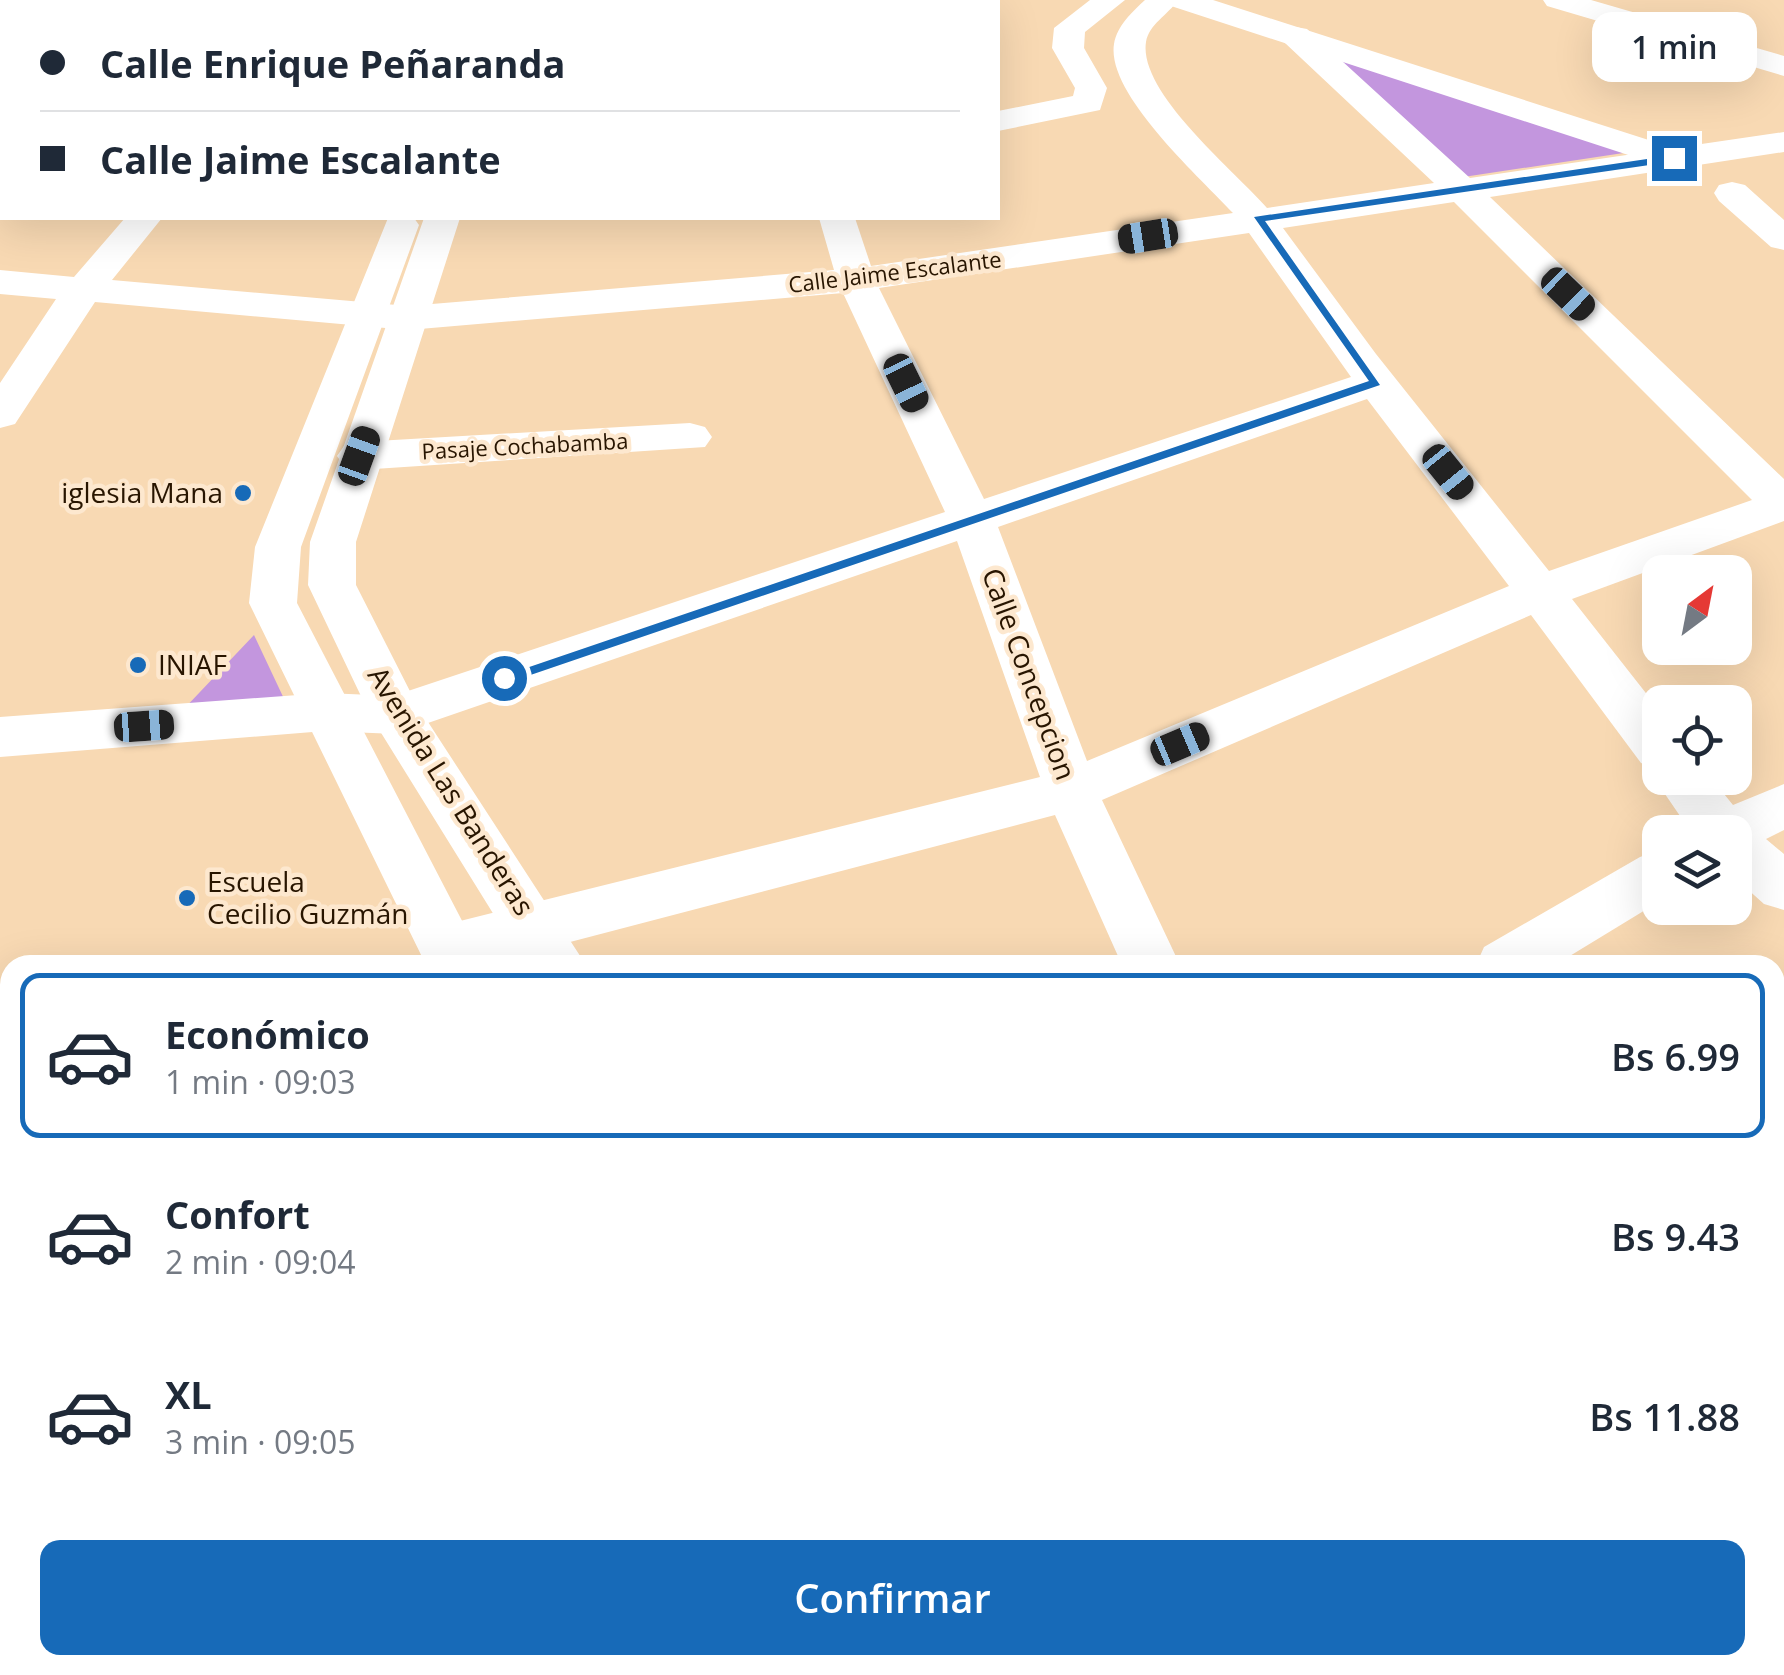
<!DOCTYPE html>
<html lang="es">
<meta charset="utf-8">
<style>
:root{--surface:#fff;--page:#f2f2f3;--text:#1f2937;--muted:#747a83;--line:#e0e1e3;--accent:#176ab8}
body{margin:0;font-family:"Open Sans",sans-serif;background:var(--page);color:var(--text);height:100vh;display:flex;flex-direction:column;font-size:38px;white-space:nowrap}
*{box-sizing:border-box;margin:0}
p{font-size:32px;color:var(--muted)}
.icon{flex:none;width:55px;height:55px;fill:none;stroke:currentColor;stroke-width:2;stroke-linecap:round;stroke-linejoin:round}
.map{position:relative;flex:1;overflow:hidden}
.drawer{position:absolute;left:0px;top:955px;width:1785px;height:720px;display:flex;flex-direction:column;background:var(--surface);border-radius:30px 30px 0 0;box-shadow:0 10px 40px #0002}
.drawer>*{flex:none}
.top-card{position:absolute;left:0px;top:0px;width:1000px;height:220px;box-shadow:0 10px 40px #0002;display:grid;align-content:center;height:220px;padding:0 40px;background:var(--surface)}
.needle{width:65px;rotate:32deg}
.controls{position:absolute;left:1642px;top:555px;display:grid;gap:20px}
.controls a{display:grid;place-items:center;width:110px;height:110px;border-radius:20px;background:var(--surface);box-shadow:0 10px 40px #0002;font-size:50px}
.end{position:absolute;width:45px;height:45px;margin:-22px;border:12px solid #176ab8;background:#fff;box-shadow:0 0 0 5px #fff}
.from{border-radius:50%}
.bubble{position:absolute;height:70px;border-radius:20px;background:var(--surface);box-shadow:0 10px 40px #0002;font-size:32px;font-weight:600;line-height:70px;text-align:center}
.car{position:absolute;width:30px;height:60px;margin:-30px -15px;border-radius:12px;box-shadow:0 0 8px 2px #0007;background:linear-gradient(#222 24%,#8ab4d8 0 40%,#222 0 76%,#8ab4d8 0 86%,#222 0)}
.top-card b{display:flex;align-items:center;gap:35px;height:95px;font-size:38px}
.top-card b+b{border-top:2px solid var(--line)}
.top-card i{width:25px;height:25px;background:var(--text)}
ul{padding:18px 0 0;list-style:none}
li{display:flex;align-items:center;gap:30px;height:165px;margin:0 20px 15px;padding:0 20px;border:5px solid transparent;border-radius:20px}
li div{flex:1}
li b{display:block;font-size:38px}
li em{font-style:normal;font-weight:600}
li.selected{border-color:var(--accent)}
li>.icon{width:90px;height:90px;stroke-width:1.5}
.action{display:flex;gap:20px;margin-top:auto;padding:20px 40px}
.action a{flex:1;height:115px;border-radius:20px;background:var(--accent);color:#fff;font-size:40px;font-weight:600;line-height:115px;text-align:center}
.map>svg:first-child{display:block}
.green{fill:#c396de}
.lines{fill:none;stroke-linecap:round;stroke-linejoin:round}
.street{fill:#fff;fill-rule:evenodd}
.secondary{fill:#fff;fill-rule:evenodd}
.primary{fill:#fff;fill-rule:evenodd}
.route{fill:#176ab8}
.poi-dot{fill:#176ab8;stroke:#fde8cf;stroke-width:4}
.labels{text-anchor:middle;stroke-width:9;stroke-linejoin:round;paint-order:stroke}
.far-street-label{font-size:22px;fill:#281500;stroke:#fde8cf}
.poi-label{font-size:28px;fill:#281500;stroke:#fde8cf;text-anchor:start}
.street-label{font-size:28px;fill:#281500;stroke:#fde8cf}
</style>
<div class="map">
<svg width="1784" height="1675" viewBox="0 0 1784 1675">
<rect width="100%" height="100%" fill="#f8d9b3"/>
<path class="green" d="M1305,48L1630,152L1450,179Z
M254,635L286,703L181,712Z"/>
<g class="lines">
<path class="street" d="M1090,0H1125L1085,32L1084,48L1107,88L1100,110L998,131V111L1073,96L1075,88L1052,48L1054,28Z
M1145,0H1178C1168,15 1149,24 1146,42C1138,93 1236,172 1267,208L1434,183L1285,43L1280,36L1296,27L1307,29L1470,178L1784,132V152L1490,197L1784,479V521L1572,599L1660,711V778H1711L1733,805L1784,784V830L1766,839L1784,854V910L1764,904L1735,878V832H1691L1654,778L1659,769L1641,763L1531,615L1102,800L1180,965H1122L1055,815L482,965H427L419,949L427,931L448,924L1040,777L957,541L396,734L378,729L370,715L378,701L945,512L843,293L408,330L95,302L15,424L0,428V383L56,299L0,294V270L74,277L125,218H162L112,280L408,306L834,270L819,218H855L871,266L1233,213C1201,178 1106,94 1114,44C1117,26 1132,12 1145,0ZM1454,202L1752,500L1549,571L1376,354L1283,228ZM1249,233L1351,377L984,499L879,288ZM1367,399L1509,586L1087,761L998,527Z
M1543,0H1591L1784,56V76L1547,6Z
M0,14H2V32H0Z
M2,90V112L0,113V91Z
M690,423L705,427L712,437L705,447L359,470L344,466L337,456L344,446L359,442Z
M1660,850V901L1555,965H1476L1484,947L1640,857Z
M10,1349V1421L0,1423V1351Z
M1784,1375V1450L1775,1454V1379Z
M1387,1665H1479L1475,1675H1383Z
M1607,1665H1690L1694,1675H1611Z"/>
<path class="secondary" d="M1167,0H1213L1686,152L1692,159L1686,166H1662L1171,6Z
M1732,182L1745,185L1784,220V250L1771,247L1719,201L1714,193L1719,185Z
M325,693L396,696L414,701L422,715L414,729L396,734L325,731L0,757V717Z"/>
<path class="primary" d="M388,218H414L419,225L301,547L297,603L485,965H426L249,603L255,547Z
M424,218H460L356,542V585L417,705L586,965H525L370,715L308,585L310,542Z
M779,1665H860L864,1675H783Z
M917,1665H999L1003,1675H921Z"/>
</g>
<path class="route" d="M1674,155L1677,161L1265,221L1380,385L510,682L497,678L1369,381L1254,217Z"/>
<g class="poi-dot">
<circle cx="243" cy="493" r="10"/>
<circle cx="138" cy="665" r="10"/>
<circle cx="187" cy="898" r="10"/>
</g>
<g class="labels">
<g class="far-street-label">
<text transform="translate(895 272) rotate(-7)" y="8">Calle Jaime Escalante</text>
<text transform="translate(525 446) rotate(-3)" y="8">Pasaje Cochabamba</text>
</g>
<g class="poi-label">
<text x="223" y="503" text-anchor="end">iglesia Mana</text>
<text x="158" y="675">INIAF</text>
<text x="207" y="892">Escuela<tspan x="207" dy="32">Cecilio Guzmán</tspan></text>
</g>
<g class="street-label">
<text transform="translate(1029 674) rotate(70)" y="10">Calle Concepcion</text>
<text transform="translate(451 791) rotate(58)" y="10">Avenida Las Banderas</text>
</g>
</g>
</svg>
<div class="controls">
<a><svg class="needle" viewBox="-14 -14 28 28"><path d="M0-13l5 13h-10z" fill="#e53935"/><path d="M0 13l5-13h-10z" fill="#747a83"/></svg></a>
<a><svg class="icon" aria-label="locate" viewBox="0 0 24 24"><circle cx="12" cy="12" r="6"/><path d="M12 2v4M12 18v4M2 12h4M18 12h4"/></svg></a>
<a><svg class="icon" aria-label="layers" viewBox="0 0 24 24"><path d="M12 4l9 5-9 5-9-5zM3 14l9 5 9-5"/></svg></a>
</div>
<i class="end from" style="left:504px;top:678px"></i>
<i class="end" style="left:1674px;top:158px"></i>
<div class="bubble" style="left:1592px;top:12px;width:165px">1 min</div>
<i class="car" style="left:1148px;top:236px;rotate:261deg"></i>
<i class="car" style="left:1568px;top:294px;rotate:134deg"></i>
<i class="car" style="left:906px;top:383px;rotate:154deg"></i>
<i class="car" style="left:359px;top:456px;rotate:20deg"></i>
<i class="car" style="left:1448px;top:472px;rotate:141deg"></i>
<i class="car" style="left:144px;top:726px;rotate:86deg"></i>
<i class="car" style="left:1180px;top:744px;rotate:67deg"></i>
<div class="top-card">
<b><i class="from"></i>Calle Enrique Peñaranda</b>
<b><i></i>Calle Jaime Escalante</b>
</div>
<section class="drawer">
<ul>
<li class="selected"><svg class="icon" aria-label="car" viewBox="0 0 24 24"><path d="M5 17H2v-5l4-1 3-4h7l3 4 3 1v5h-3M9 17h6M6 11h13"/><circle cx="7" cy="17" r="2"/><circle cx="17" cy="17" r="2"/></svg><div><b>Económico</b><p>1 min · 09:03</p></div><em>Bs 6.99</em></li>
<li><svg class="icon" aria-label="car" viewBox="0 0 24 24"><path d="M5 17H2v-5l4-1 3-4h7l3 4 3 1v5h-3M9 17h6M6 11h13"/><circle cx="7" cy="17" r="2"/><circle cx="17" cy="17" r="2"/></svg><div><b>Confort</b><p>2 min · 09:04</p></div><em>Bs 9.43</em></li>
<li><svg class="icon" aria-label="car" viewBox="0 0 24 24"><path d="M5 17H2v-5l4-1 3-4h7l3 4 3 1v5h-3M9 17h6M6 11h13"/><circle cx="7" cy="17" r="2"/><circle cx="17" cy="17" r="2"/></svg><div><b>XL</b><p>3 min · 09:05</p></div><em>Bs 11.88</em></li>
</ul>
<div class="action"><a>Confirmar</a></div>
</section>
</div>
